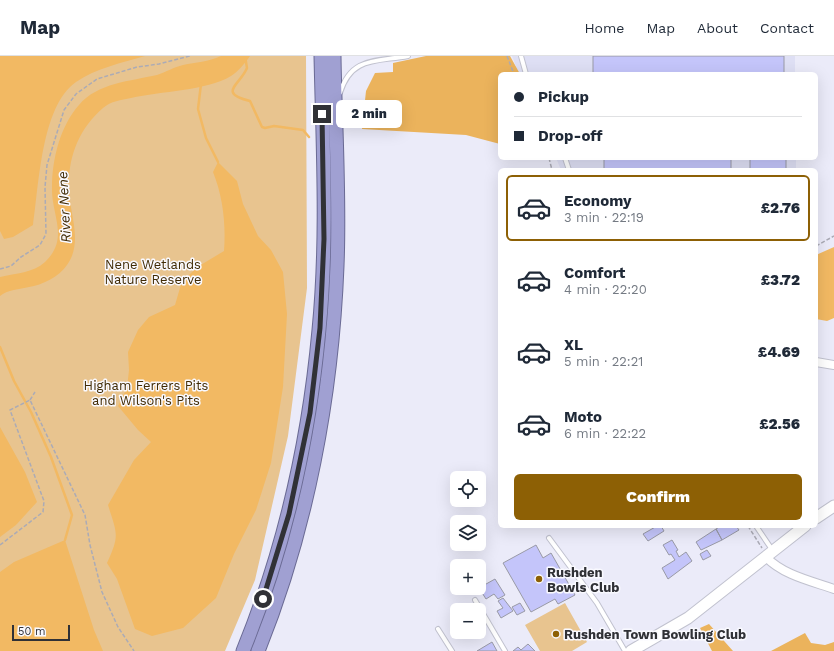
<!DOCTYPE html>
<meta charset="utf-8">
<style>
:root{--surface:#fff;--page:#f6f6f7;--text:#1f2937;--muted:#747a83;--line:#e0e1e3;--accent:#8d6005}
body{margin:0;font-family:"Work Sans",sans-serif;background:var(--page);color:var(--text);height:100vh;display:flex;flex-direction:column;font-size:15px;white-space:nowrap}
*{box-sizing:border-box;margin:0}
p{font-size:13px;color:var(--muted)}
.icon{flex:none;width:22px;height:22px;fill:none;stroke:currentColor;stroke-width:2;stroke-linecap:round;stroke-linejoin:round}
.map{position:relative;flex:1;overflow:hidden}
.panel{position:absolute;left:498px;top:112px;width:320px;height:360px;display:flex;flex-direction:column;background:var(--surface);border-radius:6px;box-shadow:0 4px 16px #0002}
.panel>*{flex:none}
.banner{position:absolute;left:498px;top:16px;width:320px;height:88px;border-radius:6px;box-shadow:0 4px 16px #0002;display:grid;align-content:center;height:88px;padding:0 16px;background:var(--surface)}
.controls{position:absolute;left:450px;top:415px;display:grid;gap:8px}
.controls a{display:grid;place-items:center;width:36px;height:36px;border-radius:6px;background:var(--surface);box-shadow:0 4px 16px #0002;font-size:20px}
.scale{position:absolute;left:12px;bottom:10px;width:58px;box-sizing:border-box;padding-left:4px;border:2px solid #303136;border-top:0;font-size:11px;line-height:14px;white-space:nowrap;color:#303136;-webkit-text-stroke:3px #f9f9ff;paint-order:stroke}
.end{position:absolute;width:18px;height:18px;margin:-9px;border:5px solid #303136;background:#fff;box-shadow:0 0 0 2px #fff}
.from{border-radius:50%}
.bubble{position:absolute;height:28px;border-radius:6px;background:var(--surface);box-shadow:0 4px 16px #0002;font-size:13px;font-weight:800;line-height:28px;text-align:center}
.banner b{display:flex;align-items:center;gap:14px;height:38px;font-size:15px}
.banner b+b{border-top:1px solid var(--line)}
.banner i{width:10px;height:10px;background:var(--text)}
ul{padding:7px 0 0;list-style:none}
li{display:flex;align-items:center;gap:12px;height:66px;margin:0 8px 6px;padding:0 8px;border:2px solid transparent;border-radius:6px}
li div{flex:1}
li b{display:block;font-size:15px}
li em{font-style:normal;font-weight:800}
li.selected{border-color:var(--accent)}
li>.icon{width:36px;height:36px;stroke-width:1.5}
.button{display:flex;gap:8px;margin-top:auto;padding:8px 16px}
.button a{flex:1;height:46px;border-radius:6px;background:var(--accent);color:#fff;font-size:16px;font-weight:800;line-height:46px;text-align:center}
header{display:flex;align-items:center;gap:24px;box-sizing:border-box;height:56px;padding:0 20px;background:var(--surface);border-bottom:1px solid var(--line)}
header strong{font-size:19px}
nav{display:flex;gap:22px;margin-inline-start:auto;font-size:14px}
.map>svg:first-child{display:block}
.built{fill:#dedff4}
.green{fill:#e8c48f}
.forest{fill:#ebb35c}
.water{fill:#f2b963}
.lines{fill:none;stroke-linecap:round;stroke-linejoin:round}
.stream{stroke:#f2b963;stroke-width:2.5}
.building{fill:#c4c5fa;stroke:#999aa6}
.service-casing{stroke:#c1c2cf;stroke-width:6}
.minor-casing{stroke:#c1c2cf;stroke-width:10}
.secondary-casing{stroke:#c1c2cf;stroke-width:13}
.trunk-casing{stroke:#6a6a94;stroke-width:15}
.path{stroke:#ababb6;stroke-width:1.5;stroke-dasharray:4 2;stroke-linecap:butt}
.service{stroke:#fff;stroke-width:4}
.minor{stroke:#fff;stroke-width:8}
.secondary{stroke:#fff;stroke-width:11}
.trunk{stroke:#a0a0d2;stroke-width:13}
.route{stroke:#303136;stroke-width:5}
.poi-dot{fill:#8d6005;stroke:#f9f9ff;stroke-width:1.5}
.labels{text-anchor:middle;stroke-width:3;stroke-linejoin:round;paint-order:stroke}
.park-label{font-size:13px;fill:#412b04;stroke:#f9f9ff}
.poi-label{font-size:13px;font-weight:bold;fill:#303136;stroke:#f9f9ff;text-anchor:start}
.water-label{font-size:14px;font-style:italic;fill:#412b04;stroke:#f9f9ff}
</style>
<header>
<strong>Map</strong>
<nav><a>Home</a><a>Map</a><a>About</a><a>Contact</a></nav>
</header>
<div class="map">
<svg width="834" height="595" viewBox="0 0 834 595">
<rect width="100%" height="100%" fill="#ebebf9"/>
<path class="built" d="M512,0H795V18H519Z
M556,102H796V114H561Z"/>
<path class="green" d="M0,0H306L307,232L288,380L255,524L225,595H0Z
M565,547L587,586L572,595H540L525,569Z"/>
<path class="forest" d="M426,0H510L520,18H500V88L466,79L362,73L366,35L375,17L393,16V7Z
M709,568L733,595H712L700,572Z
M805,577L811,587L825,589L834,586V595H771Z"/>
<path class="water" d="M0,0H145C122,7 96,12 76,26C41,50 39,130 33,169L13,181L4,183L0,175Z
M221,0H250C245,7 239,15 231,20C206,35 161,35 131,42C121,44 111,45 103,52C76,75 65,109 70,145C73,166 81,190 67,209C59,221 42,229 29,231C20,233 7,234 0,240V221C16,217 33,217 45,206C70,182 51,159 52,131C52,104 60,70 79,49C97,27 131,25 157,19C166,16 174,11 183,9C196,6 208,6 221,0Z
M218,106L237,125L243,148L258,180L271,194L283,216L287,258L283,331L271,407L256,454L234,498L216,542L183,572L152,580L135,573L117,523L107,507C120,479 117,478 108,449L134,404L151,386L138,374L118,350L127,332L129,314L128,296L138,274L149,261L175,249L182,225L199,210L224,195C226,168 223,141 213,116Z
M834,191V262L827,265L816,263V199Z
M0,371L25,416L37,446L16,469L0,481Z
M65,484L94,574L103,595H0V516L14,506Z"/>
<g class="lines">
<path class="stream" d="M245,0L247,12C240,29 217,37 250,45L262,71L265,72L274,70L303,74L309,81
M201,28L198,53L206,82L218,106
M0,291L14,325L31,356L51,401L72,459L65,484"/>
</g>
<path class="building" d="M593,0H784V18H593Z
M604,102H731V114H604Z
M750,102H786V114H750Z
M657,470H661L664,475L648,485L643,478Z
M721,470H736L739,474L722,484L716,473Z
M716,473L722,484L701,494L696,486Z
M672,484L678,494L676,495L679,501L686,496L692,505L668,523L662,512L675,504L671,498L669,499L663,489Z
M536,489L543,502L551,497L575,539L558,548L555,543L531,556L503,507Z
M707,494L711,500L703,504L700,498Z
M495,523L505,539L498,543L494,538L486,543L479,532Z
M503,542L513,555L501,562L497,555L503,552L498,545Z
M520,547L525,555L517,559L512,551Z
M492,586L497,595H477Z
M528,588L535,595H513L518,591L521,594Z"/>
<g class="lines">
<defs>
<path id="service" d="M521,0L526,18
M340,37C351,0 377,6 408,0
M565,102L569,114
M756,470L773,495
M549,482L597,547L625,595
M475,544L505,595
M438,573L452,595"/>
<path id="minor" d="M816,306L834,309
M766,501C783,519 811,525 834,533"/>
<path id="secondary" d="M816,462L834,450
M631,595L688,562L805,470"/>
<path id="trunk" d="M243,595C285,492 309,384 319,274C328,183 323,91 321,0
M258,595C307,474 332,340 337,210C340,140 335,70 334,0"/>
</defs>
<use href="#service" class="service-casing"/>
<use href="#minor" class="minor-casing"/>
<use href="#secondary" class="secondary-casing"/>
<use href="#trunk" class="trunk-casing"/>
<path class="path" d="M507,0L514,18
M549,102L552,114
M816,190L834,180
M0,213L11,210L21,201L40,189L46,178L45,131L47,109L64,54L76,38L97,23L137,11L159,8L190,0
M30,344L35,336
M748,470L762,492
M0,489L43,456L44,445L10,354L30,344L85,459L90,489L102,536L118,571L134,595"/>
<use href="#service" class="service"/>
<use href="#minor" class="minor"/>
<use href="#secondary" class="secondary"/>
<use href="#trunk" class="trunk"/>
</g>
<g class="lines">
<path class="route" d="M263,543L289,458L310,357L320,272L324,183L322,58"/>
</g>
<g class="poi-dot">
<circle cx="539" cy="523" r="4"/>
<circle cx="556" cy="578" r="4"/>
</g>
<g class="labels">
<g class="park-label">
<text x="153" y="213">Nene Wetlands<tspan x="153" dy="15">Nature Reserve</tspan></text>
<text x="146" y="334">Higham Ferrers Pits<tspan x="146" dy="15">and Wilson's Pits</tspan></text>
</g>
<g class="poi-label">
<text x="547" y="521">Rushden<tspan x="547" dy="15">Bowls Club</tspan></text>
<text x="564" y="583">Rushden Town Bowling Club</text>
</g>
<g class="water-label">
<text transform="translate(64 151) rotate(-93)" y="5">River Nene</text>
</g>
</g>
</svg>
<div class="controls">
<a><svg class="icon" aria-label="locate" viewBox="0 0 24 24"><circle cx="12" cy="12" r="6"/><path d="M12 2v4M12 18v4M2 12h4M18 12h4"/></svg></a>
<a><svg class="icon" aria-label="layers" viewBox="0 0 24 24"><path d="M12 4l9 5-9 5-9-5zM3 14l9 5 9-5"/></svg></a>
<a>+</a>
<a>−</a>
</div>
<div class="scale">50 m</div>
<i class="end from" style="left:263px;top:543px"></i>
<i class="end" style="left:322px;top:58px"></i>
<div class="bubble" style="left:336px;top:44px;width:66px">2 min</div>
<div class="banner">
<b><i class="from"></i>Pickup</b>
<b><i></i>Drop-off</b>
</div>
<section class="panel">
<ul>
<li class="selected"><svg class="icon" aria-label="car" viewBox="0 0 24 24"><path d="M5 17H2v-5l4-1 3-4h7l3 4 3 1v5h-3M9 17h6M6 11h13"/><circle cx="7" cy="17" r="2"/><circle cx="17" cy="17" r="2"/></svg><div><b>Economy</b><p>3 min · 22:19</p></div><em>£2.76</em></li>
<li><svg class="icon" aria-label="car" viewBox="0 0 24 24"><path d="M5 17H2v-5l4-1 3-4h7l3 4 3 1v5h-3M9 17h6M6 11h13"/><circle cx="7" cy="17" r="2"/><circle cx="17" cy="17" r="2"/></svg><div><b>Comfort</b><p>4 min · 22:20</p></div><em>£3.72</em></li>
<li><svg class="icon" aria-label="car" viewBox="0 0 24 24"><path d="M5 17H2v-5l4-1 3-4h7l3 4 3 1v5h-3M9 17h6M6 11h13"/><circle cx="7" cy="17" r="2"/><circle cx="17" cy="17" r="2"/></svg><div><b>XL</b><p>5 min · 22:21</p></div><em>£4.69</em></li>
<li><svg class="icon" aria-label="car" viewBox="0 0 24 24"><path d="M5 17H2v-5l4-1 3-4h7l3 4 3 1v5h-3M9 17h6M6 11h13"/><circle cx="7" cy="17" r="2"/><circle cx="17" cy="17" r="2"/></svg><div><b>Moto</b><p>6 min · 22:22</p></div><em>£2.56</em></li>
</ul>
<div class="button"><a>Confirm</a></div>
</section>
</div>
